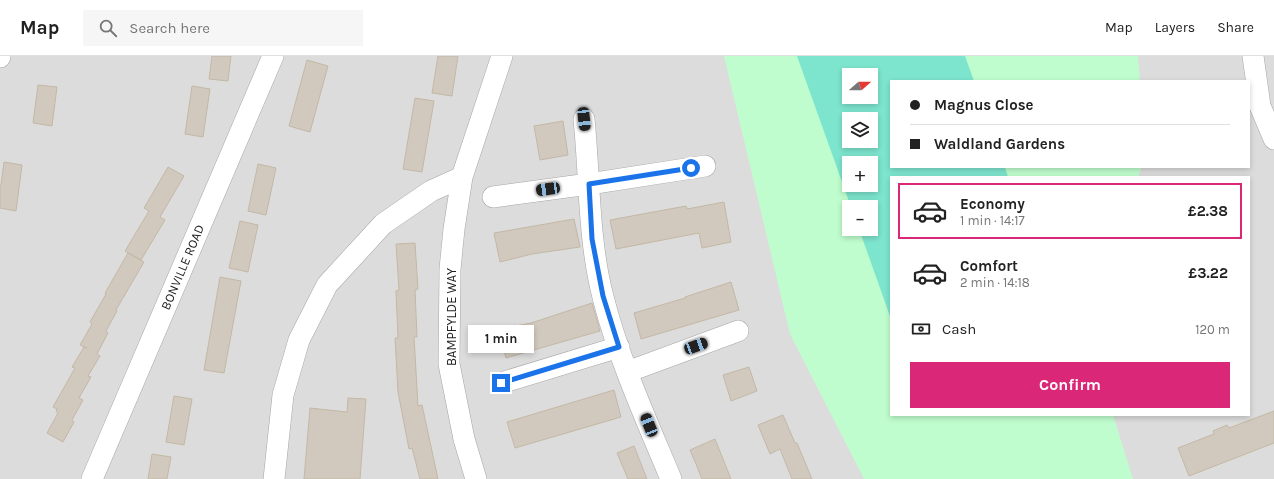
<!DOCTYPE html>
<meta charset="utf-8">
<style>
:root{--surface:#fff;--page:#f6f6f6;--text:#222;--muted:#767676;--line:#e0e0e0;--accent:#db2777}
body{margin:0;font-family:Karla,sans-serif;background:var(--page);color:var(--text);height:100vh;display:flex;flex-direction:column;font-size:15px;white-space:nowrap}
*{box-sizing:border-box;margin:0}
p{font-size:13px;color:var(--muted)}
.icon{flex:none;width:22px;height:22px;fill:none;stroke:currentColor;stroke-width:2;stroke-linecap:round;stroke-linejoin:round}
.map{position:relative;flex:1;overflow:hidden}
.sheet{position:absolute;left:890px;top:120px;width:360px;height:240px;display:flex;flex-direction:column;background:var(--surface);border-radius:0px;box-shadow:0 2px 6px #0003}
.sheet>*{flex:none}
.hud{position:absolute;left:890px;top:24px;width:360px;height:88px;border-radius:0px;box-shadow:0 2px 6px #0003;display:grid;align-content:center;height:88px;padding:0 20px;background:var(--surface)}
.needle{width:26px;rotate:69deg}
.tools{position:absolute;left:842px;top:12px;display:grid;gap:8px}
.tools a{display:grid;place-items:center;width:36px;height:36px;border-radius:0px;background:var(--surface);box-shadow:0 2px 6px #0003;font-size:20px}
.end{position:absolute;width:18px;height:18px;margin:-9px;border:5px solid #1a73e8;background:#fff;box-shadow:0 0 0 2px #fff}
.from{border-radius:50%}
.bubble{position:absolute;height:28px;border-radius:0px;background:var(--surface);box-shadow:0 2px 6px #0003;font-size:13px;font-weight:700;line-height:28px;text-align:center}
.car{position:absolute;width:12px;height:24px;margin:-12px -6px;border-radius:5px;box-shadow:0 0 3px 1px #0007;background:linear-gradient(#222 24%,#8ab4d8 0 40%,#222 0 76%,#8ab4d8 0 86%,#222 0)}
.hud b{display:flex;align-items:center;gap:14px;height:38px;font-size:15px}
.hud b+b{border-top:1px solid var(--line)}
.hud i{width:10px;height:10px;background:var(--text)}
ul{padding:7px 0 0;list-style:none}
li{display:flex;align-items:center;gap:12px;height:56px;margin:0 8px 6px;padding:0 12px;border:2px solid transparent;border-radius:0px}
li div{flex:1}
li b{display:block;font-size:15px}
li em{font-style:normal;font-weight:700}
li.current{border-color:var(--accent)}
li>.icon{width:36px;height:36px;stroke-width:1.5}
.pay{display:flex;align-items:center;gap:10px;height:44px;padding:0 20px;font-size:15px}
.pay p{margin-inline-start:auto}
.action{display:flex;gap:8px;margin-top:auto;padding:8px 20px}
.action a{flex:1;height:46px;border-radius:0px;background:var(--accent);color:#fff;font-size:16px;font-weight:700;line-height:46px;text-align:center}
header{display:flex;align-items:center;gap:24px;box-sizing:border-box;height:56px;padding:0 20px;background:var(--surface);border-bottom:1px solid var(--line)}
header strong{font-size:19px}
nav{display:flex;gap:22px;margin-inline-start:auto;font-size:14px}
.search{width:280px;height:36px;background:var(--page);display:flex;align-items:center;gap:10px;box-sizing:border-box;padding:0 14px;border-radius:0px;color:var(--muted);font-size:15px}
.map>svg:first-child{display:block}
.residential{fill:#dddcdc;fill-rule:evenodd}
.park{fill:#bffdce;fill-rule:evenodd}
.pitch{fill:#7de5ce;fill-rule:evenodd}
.building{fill:#d1c9bd;stroke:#c3b8a6}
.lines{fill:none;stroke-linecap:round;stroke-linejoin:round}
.street-casing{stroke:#a6a6a6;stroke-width:22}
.street{stroke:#fff;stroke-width:21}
.route{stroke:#1a73e8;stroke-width:5}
.labels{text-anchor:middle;stroke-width:3;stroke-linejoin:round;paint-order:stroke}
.street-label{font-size:13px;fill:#1f1f1f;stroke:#fff}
</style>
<header>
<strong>Map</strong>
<div class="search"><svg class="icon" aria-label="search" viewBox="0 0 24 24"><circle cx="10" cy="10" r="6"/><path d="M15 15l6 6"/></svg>Search here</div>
<nav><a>Map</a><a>Layers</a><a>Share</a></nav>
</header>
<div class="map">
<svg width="1274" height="423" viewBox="0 0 1274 423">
<rect width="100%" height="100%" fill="#f1efe5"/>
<path class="residential" d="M0,0H1274V423H0ZM849,19H871V41H849ZM891,25H1249V111H891ZM849,63H871V85H849ZM849,107H871V129H849ZM891,121H1249V359H891ZM849,151H871V173H849Z"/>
<path class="park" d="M724,0H1138L1140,25H891V111H1142L1138,121H891V359H1113L1133,423H864L790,278ZM849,19H871V41H849ZM849,63H871V85H849ZM849,107H871V129H849ZM849,151H871V173H849Z"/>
<path class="pitch" d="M797,0H965L974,25H891V111H1005L1008,121H891V263L859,173H871V151H851ZM849,19H871V41H849ZM849,63H871V85H849ZM849,107H871V129H849Z"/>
<path class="building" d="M212,0H231L228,25L209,23Z
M438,0H458L452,40L432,37Z
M307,4L328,10L310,76L289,70Z
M38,29L57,31L52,70L33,67Z
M192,30L210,33L203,81L185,78Z
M415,42L434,45L422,116L403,113Z
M563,65L568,99L540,104L534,70Z
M4,106L22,109L16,155L0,152V130L1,129Z
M258,108L276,112L266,159L248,155Z
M168,111L184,120L160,161L165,164L141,204L125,195L149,155L144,152Z
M724,146L731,186L702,192L699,177L616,193L610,164L686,150L687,153Z
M574,163L580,191L532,198L500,206L494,177Z
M240,165L258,169L248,216L229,212Z
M415,187L418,233L415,234L417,281H414L418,350L422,349L438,423H420L412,392L409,393L398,336L395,282H398L396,235L399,234L396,188Z
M128,197L144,206L116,254L117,255L106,275L108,277L97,298L100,300L88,320L91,321L79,342L83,344L72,364L74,366L63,386L47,377L58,357L56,355L57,353L53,351L75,312L72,311L84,291L87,292L80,289L92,268L90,266L106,238L105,237Z
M220,221L241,225L224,317L204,314Z
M731,226L739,254L641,283L634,257L685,242V241Z
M592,247L600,275L506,302L498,274L515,269L516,270L531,267Z
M749,311L757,335L731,345L723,319Z
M614,334L621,361L515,392L507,366Z
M174,340L192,343L184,389L166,386Z
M348,342L366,343L360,423H304L310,352L347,356Z
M1274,355V387L1189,420L1178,392L1214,378L1213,375L1227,369L1229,372Z
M783,359L795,387H797L812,423H792L780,393L770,398L758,369Z
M715,383L731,423H702L696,408L690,394Z
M634,390L647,423H628L617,397Z
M152,398L171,401L167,423H148Z"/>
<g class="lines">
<defs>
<path id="street" d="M1253,0L1260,50L1274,83
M0,1V0
M584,63C590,122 588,183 603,241C619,304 646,363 671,423
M493,141L589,128L705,110
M627,316L738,275
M501,327L619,291
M92,423L273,0
M274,423L283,339L299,284L327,229L383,168L431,135L462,121
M476,423L464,383L449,308L450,213L454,173L462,121L502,0"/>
</defs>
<use href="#street" class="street-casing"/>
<use href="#street" class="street"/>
</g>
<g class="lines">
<path class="route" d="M501,327L619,291L603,240L592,183L589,128L691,112"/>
</g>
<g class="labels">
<g class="street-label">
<text transform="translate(182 211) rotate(-67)" y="5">BONVILLE ROAD</text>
<text transform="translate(451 261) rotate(-90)" y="5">BAMPFYLDE WAY</text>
</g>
</g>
</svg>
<div class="tools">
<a><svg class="needle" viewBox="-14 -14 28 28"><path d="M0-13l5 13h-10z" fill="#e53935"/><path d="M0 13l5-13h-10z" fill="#767676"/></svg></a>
<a><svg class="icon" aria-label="layers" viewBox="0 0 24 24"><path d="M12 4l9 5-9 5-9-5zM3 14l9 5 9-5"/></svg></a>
<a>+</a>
<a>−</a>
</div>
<i class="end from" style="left:691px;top:112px"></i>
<i class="end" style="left:501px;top:327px"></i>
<div class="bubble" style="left:468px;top:269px;width:66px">1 min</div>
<i class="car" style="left:584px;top:63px;rotate:174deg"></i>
<i class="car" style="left:548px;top:133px;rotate:262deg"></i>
<i class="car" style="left:696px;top:290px;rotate:70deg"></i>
<i class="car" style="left:649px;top:369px;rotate:338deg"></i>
<div class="hud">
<b><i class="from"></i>Magnus Close</b>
<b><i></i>Waldland Gardens</b>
</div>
<section class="sheet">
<ul>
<li class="current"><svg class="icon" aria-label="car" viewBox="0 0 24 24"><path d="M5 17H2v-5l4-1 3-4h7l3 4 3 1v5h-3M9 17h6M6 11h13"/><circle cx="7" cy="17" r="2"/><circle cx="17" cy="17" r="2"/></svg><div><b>Economy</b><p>1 min · 14:17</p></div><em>£2.38</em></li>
<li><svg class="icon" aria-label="car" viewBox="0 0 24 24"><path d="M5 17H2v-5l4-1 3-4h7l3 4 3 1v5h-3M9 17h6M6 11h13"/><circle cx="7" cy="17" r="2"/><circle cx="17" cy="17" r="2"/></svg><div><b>Comfort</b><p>2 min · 14:18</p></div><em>£3.22</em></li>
</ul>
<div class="pay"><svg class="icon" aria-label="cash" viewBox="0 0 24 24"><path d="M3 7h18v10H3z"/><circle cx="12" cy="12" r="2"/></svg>Cash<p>120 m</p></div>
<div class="action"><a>Confirm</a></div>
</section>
</div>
